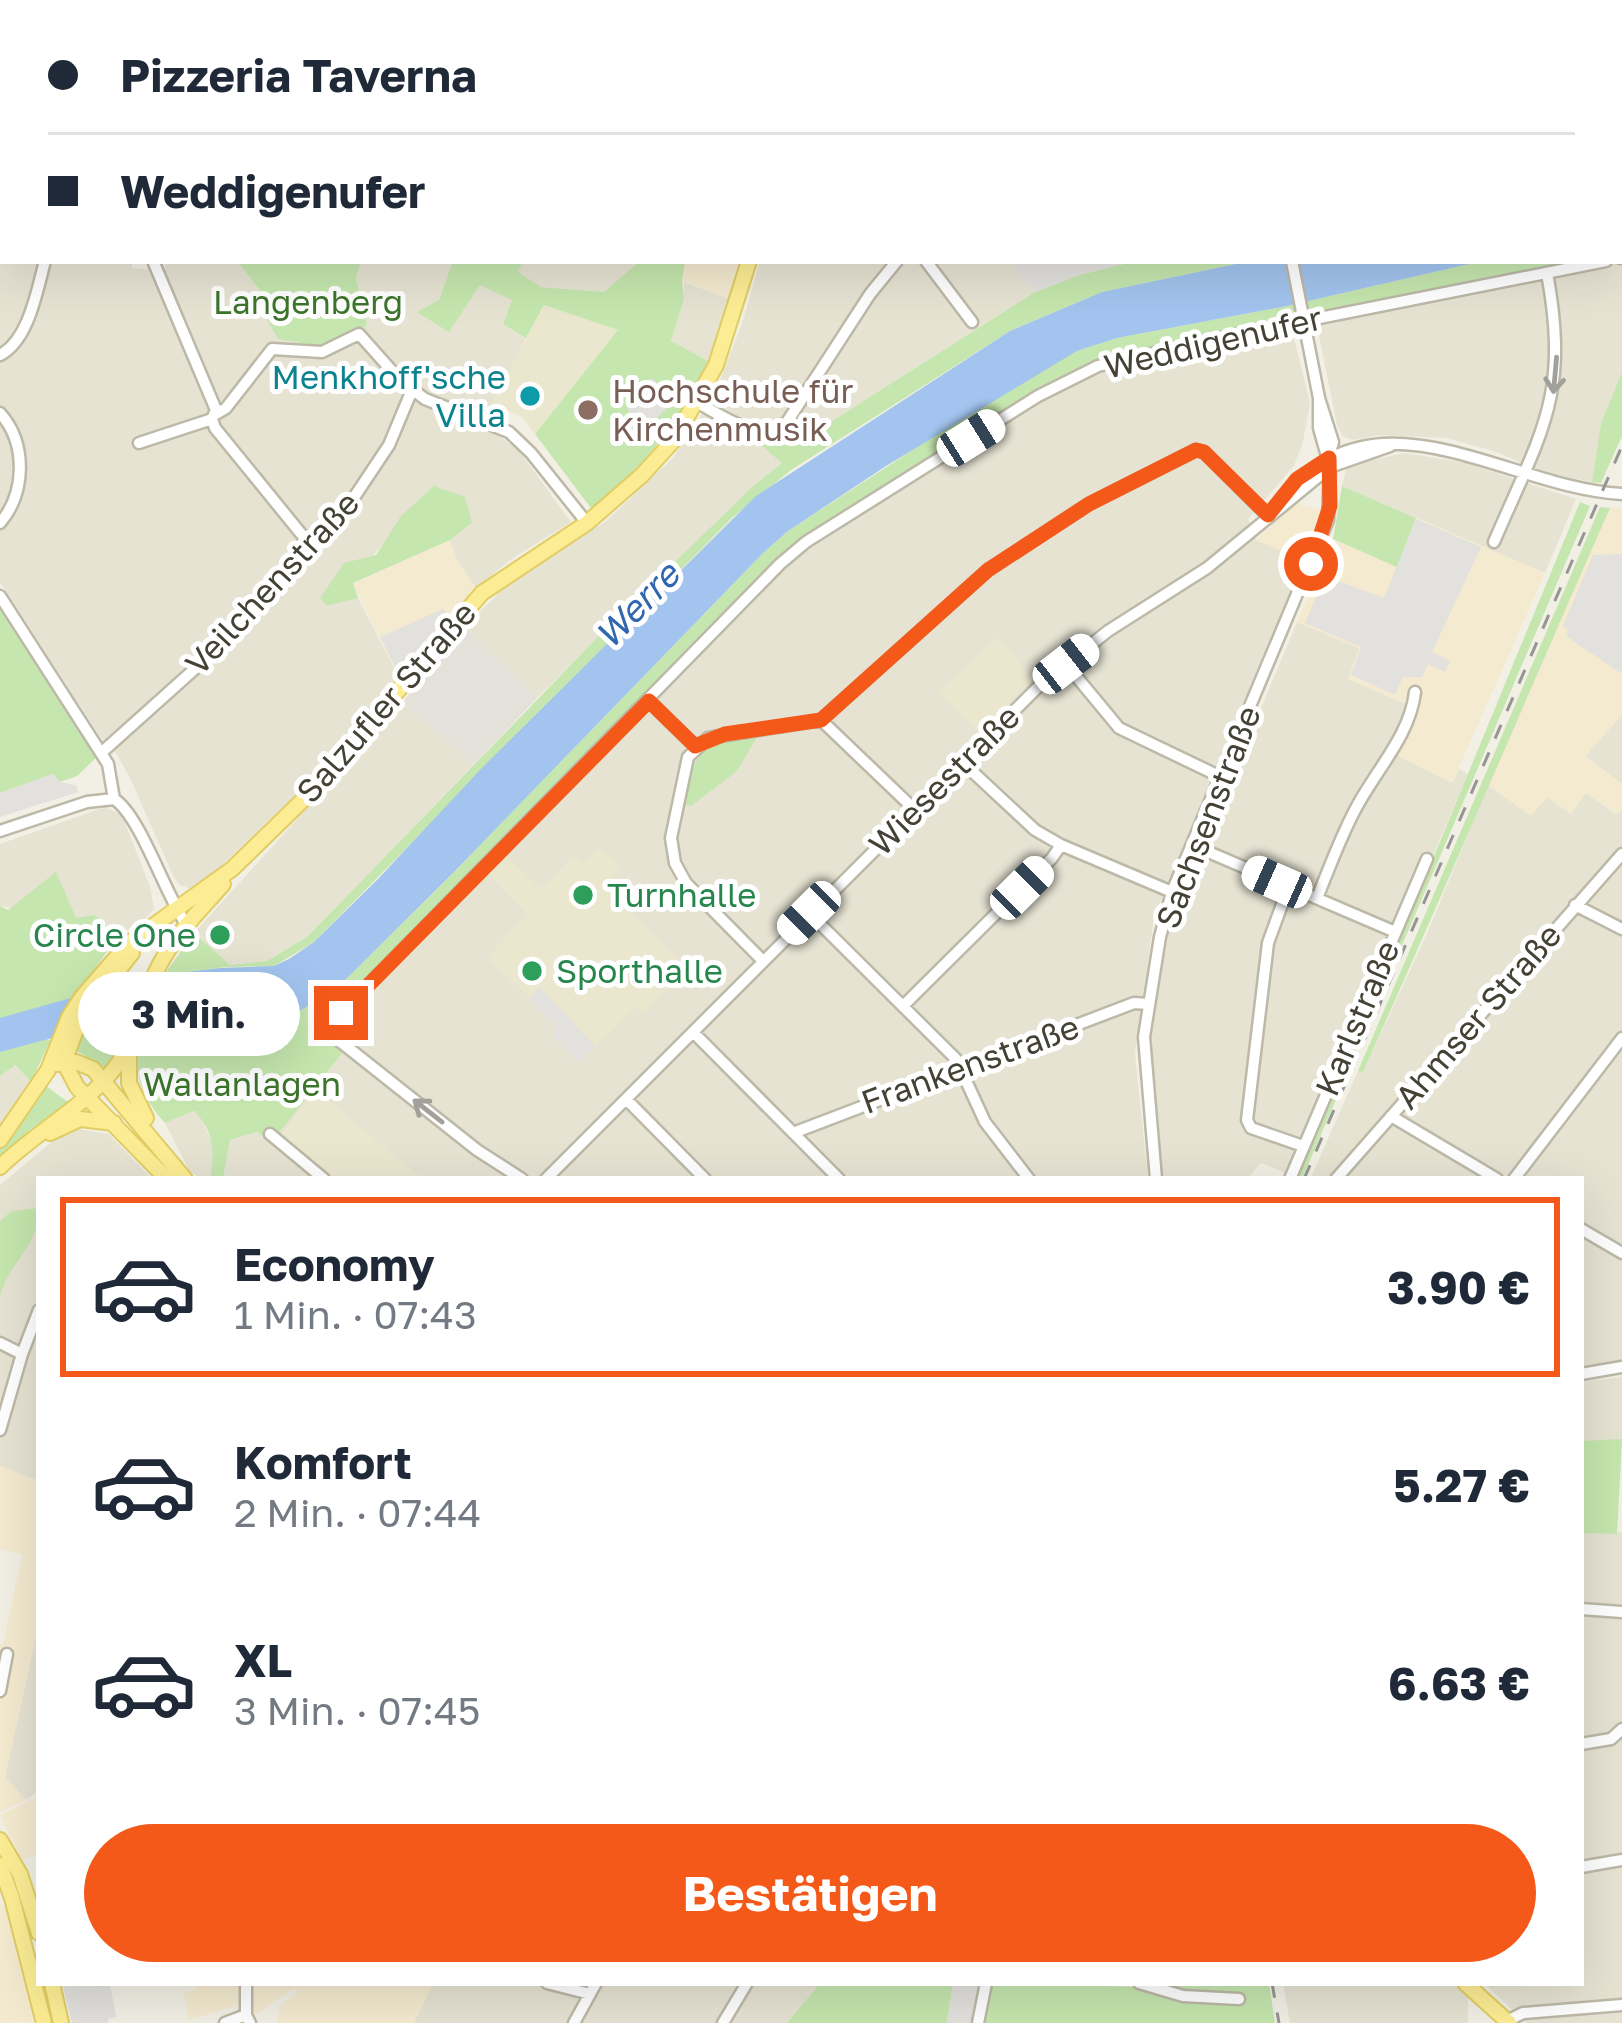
<!DOCTYPE html>
<html lang="de">
<meta charset="utf-8">
<style>
:root{--surface:#fff;--page:#f2f2f3;--text:#1f2937;--muted:#747a83;--line:#e0e1e3;--accent:#f55919}
body{margin:0;font-family:"Golos Text",sans-serif;background:var(--page);color:var(--text);height:100vh;display:flex;flex-direction:column;font-size:45px;white-space:nowrap}
*{box-sizing:border-box;margin:0}
p{font-size:39px;color:var(--muted)}
.icon{flex:none;width:66px;height:66px;fill:none;stroke:currentColor;stroke-width:2;stroke-linecap:round;stroke-linejoin:round}
.map{position:relative;flex:1;overflow:hidden}
.side{position:absolute;left:36px;top:1176px;width:1548px;height:810px;display:flex;flex-direction:column;background:var(--surface);border-radius:0px;box-shadow:0 12px 48px #0002}
.side>*{flex:none}
.banner{position:absolute;left:0px;top:0px;width:1623px;height:264px;box-shadow:0 12px 48px #0002;display:grid;align-content:center;height:264px;padding:0 48px;background:var(--surface)}
.end{position:absolute;width:54px;height:54px;margin:-27px;border:15px solid #f55919;background:#fff;box-shadow:0 0 0 6px #fff}
.from{border-radius:50%}
.bubble{position:absolute;height:84px;border-radius:42px;background:var(--surface);box-shadow:0 12px 48px #0002;font-size:39px;font-weight:700;line-height:84px;text-align:center}
.car{position:absolute;width:36px;height:72px;margin:-36px -18px;border-radius:15px;box-shadow:0 0 9px 3px #0007;background:linear-gradient(#fff 24%,#345 0 40%,#fff 0 76%,#345 0 86%,#fff 0)}
.banner b{display:flex;align-items:center;gap:42px;height:114px;font-size:45px}
.banner b+b{border-top:3px solid var(--line)}
.banner i{width:30px;height:30px;background:var(--text)}
ul{padding:21px 0 0;list-style:none}
li{display:flex;align-items:center;gap:36px;height:180px;margin:0 24px 18px;padding:0 24px;border:6px solid transparent;border-radius:0px}
li div{flex:1}
li b{display:block;font-size:45px}
li em{font-style:normal;font-weight:700}
li.current{border-color:var(--accent)}
li>.icon{width:108px;height:108px;stroke-width:1.5}
.action{display:flex;gap:24px;margin-top:auto;padding:24px 48px}
.action a{flex:1;height:138px;border-radius:72px;background:var(--accent);color:#fff;font-size:48px;font-weight:700;line-height:138px;text-align:center}
.map>svg:first-child{display:block}
.residential{fill:#e6e3d3}
.commercial{fill:#f4ead0}
.industrial{fill:#e4e1da}
.education{fill:#ebe7cf}
.green{fill:#c5e6ae}
.parking{fill:#e3e1dd}
.water{fill:#a2c4ee}
.lines{fill:none;stroke-linecap:round;stroke-linejoin:round}
.minor-casing{stroke:#bdb9a8;stroke-width:15}
.major-casing{stroke:#e1cd64;stroke-width:18}
.minor{stroke:#fff;stroke-width:10}
.major{stroke:#fced94;stroke-width:14}
.rail{stroke:#959595;stroke-width:3;stroke-dasharray:15 15;stroke-linecap:butt}
.oneway{stroke:#a2a09a}
.route{stroke:#f55919;stroke-width:15}
.culture-dot{fill:#0f9aa8;stroke:#fff;stroke-width:4.5}
.education-dot{fill:#8d6e63;stroke:#fff;stroke-width:4.5}
.leisure-dot{fill:#2e9e5b;stroke:#fff;stroke-width:4.5}
.labels{text-anchor:middle;stroke-width:10;stroke-linejoin:round;paint-order:stroke}
.park-label{font-size:33px;fill:#3b752a;stroke:#fff}
.street-label{font-size:33px;fill:#444135;stroke:#fff}
.culture-label{font-size:33px;fill:#0d838f;stroke:#fff;text-anchor:end}
.education-label{font-size:33px;fill:#785e54;stroke:#fff;text-anchor:start}
.leisure-label{font-size:33px;fill:#27864d;stroke:#fff;text-anchor:start}
.water-label{font-size:36px;font-style:italic;fill:#3067ae;stroke:#fff}
</style>
<div class="map">
<svg width="1622" height="2023" viewBox="0 0 1622 2023">
<rect width="100%" height="100%" fill="#f2f0e5"/>
<path class="residential" d="M0,0H150L3,3V261H132V268L165,271L166,261H237L262,293L265,316L367,325L356,278L361,261H447L453,264L439,300L418,312L480,284L512,300L503,324L526,338L484,424L520,452L571,522L510,560L476,588L457,560L450,540L472,523L386,541L327,606L358,598L399,677L322,769L196,890L180,885L174,878L131,780L115,751L102,740L0,582Z
M422,0H912L416,3Z
M1622,254V372L1601,423L1592,482L1546,473L1493,451L1447,438L1380,435L1352,440L1343,436L1337,425L1315,316L1588,261H1620Z
M523,261H640L605,292L541,287L518,272Z
M760,261H1009L1035,292L818,430L790,409L776,421L762,424L755,440L783,462L753,486L538,697L464,628L501,591L606,521L673,458L713,398L743,321Z
M684,282L730,299L708,361L671,342L684,299Z
M1292,331L1310,402L1303,442L1294,466L1248,519L1257,540L1303,560L1154,917L1135,1054L1148,1179H223L230,1140L257,1132L271,1142L351,1042L340,1033L339,1025L488,873L528,914L529,996L539,986L637,1007L644,1013L653,1001L605,885L621,867L581,865L573,858L541,890L505,855L803,551L1041,400L1075,383L1110,368Z
M1405,453L1466,463L1576,499L1545,573L1342,486L1346,470L1353,464Z
M1297,622L1360,648L1348,679L1416,708L1453,783L1459,769L1468,774L1295,1177L1261,1163L1247,1179H1163L1150,1043L1169,929Z
M402,703L474,764L307,937L267,961L230,965L194,933Z
M1622,715V784L1585,756Z
M1488,785L1531,815L1547,797L1586,793L1616,814L1622,810V1361L1606,1367H1581V1179L1311,1177L1358,1071L1363,1072L1430,927Z
M105,807L122,815L150,887L154,909L147,917L117,937L95,915L77,919L0,906V844Z
M14,1065L31,1082L0,1126V1076Z
M194,1111L200,1115L216,1152L210,1179H200L189,1170L165,1123Z
M77,1129L109,1134L152,1179H39V1474L35,1480L0,1466V1185L57,1137Z
M1622,1377V1442L1581,1441V1382Z
M1622,1532V2023H1526L1484,1983H1581V1533Z
M39,1622V1791L26,1800L5,1777Z
M433,1983H820L787,2023H414Z
M1283,1983H1452L1468,1997V2023H1290Z"/>
<path class="commercial" d="M685,261H740L730,299L681,280Z
M1297,503L1321,510L1303,560L1256,540Z
M1610,508H1622V715L1585,756L1622,784V810L1617,814L1586,793L1571,814L1547,797L1531,816L1488,785Z
M1416,518L1545,573L1452,783L1394,754L1416,708L1348,679L1359,648L1297,622L1333,539L1396,566Z
M450,540L457,560L476,588L399,677L353,584Z
M0,1466L35,1480L39,1474V1622L5,1777L26,1800L0,1812V1644H3L22,1555L0,1549Z
M39,1796V1854L22,1860L0,1815Z
M0,1904L8,1910L35,2022L0,2023Z
M195,1983H239L238,2005L189,2020L183,1992L196,1990Z
M253,1983H433L414,2023H277L280,2005L298,1993L294,1988L254,2016Z"/>
<path class="industrial" d="M464,628L538,697L474,764L402,703Z"/>
<path class="education" d="M544,305L619,330L680,397L610,494L591,508L522,417L492,403Z
M999,637L1032,680L978,732L938,692Z
M599,847L622,867L606,885L685,967L644,1014L636,1007L596,1046L540,987L529,997L488,957L528,914L488,873L505,855L541,889L574,857L582,865Z
M316,1090L422,1179H330L279,1137Z"/>
<path class="green" d="M1364,0H1622V189L1620,3Z
M237,261H361L356,278L367,325L326,347L278,339L265,316L262,293Z
M447,261H523L518,272L541,287L604,292L640,261H685L682,280L684,299L671,341L708,361C681,421 644,468 591,508L535,434L618,330L544,305L526,338L503,324L512,300L480,285L449,332L417,312L439,300L452,264Z
M1135,261H1250L1102,292L1010,331L791,470L733,517L314,942L274,966L225,967L164,975L194,933L230,965L267,961L307,937L597,638L753,486L782,463L755,440L782,434L802,419L818,430L1035,292L1079,275Z
M1482,261H1588L1103,361L804,540L326,1024L324,1031L343,1052L271,1143L257,1132L230,1140L223,1179H210C215,1153 214,1130 194,1111L165,1123C131,1084 134,1063 148,1015H176L204,1026L245,1033L280,1022L333,992L453,873L763,553L788,531L999,394L1077,351L1117,338L1287,306Z
M1622,372V436L1601,483L1592,482L1601,423Z
M434,486L465,497L472,523L450,540L353,583L358,598L327,606L320,598L344,563L376,555L401,516Z
M1342,486L1416,518L1397,567L1333,539Z
M1580,502L1590,506L1302,1179H1295L1437,849Z
M1600,507L1610,508C1527,696 1447,885 1363,1072L1358,1071Z
M0,601L98,756L77,776L60,782L53,774L0,793Z
M749,735L756,739L737,771L691,806L683,804C693,756 699,744 749,735Z
M56,872L76,918L95,915L117,937L47,1038L50,1041L31,1082L15,1065L0,1076V906L8,910Z
M130,1022L127,1035L106,1068L75,1050L80,1033Z
M46,1086L68,1102L31,1129L0,1158V1148Z
M39,1208C39,1247 10,1260 0,1296V1221L12,1211Z
M1622,1439L1617,1534L1581,1533V1441Z
M820,1983H953L947,2023H787Z
M992,1983L1143,1987L1144,1983H1269L1275,2023H985Z"/>
<path class="parking" d="M1009,261H1135L1079,275L1035,292Z
M652,378L674,399L641,437L627,408Z
M1416,519L1481,547L1432,652L1450,661L1445,672L1428,664L1422,677H1403L1395,695L1351,675L1361,647L1305,623L1325,576L1384,598Z
M1622,554V674L1566,636L1568,630L1563,626L1593,555Z
M443,609L448,615L399,674L380,637Z
M53,774L60,782L76,785L78,792L0,817V793Z
M540,988L595,1046L579,1062L552,1035L557,1029L529,999Z
M62,1983L87,1986L110,1983L116,2017L108,2019V2023H72Z
M953,1983H979L972,2023H947Z"/>
<path class="water" d="M1250,261H1482L1287,306L1117,338L1077,351L886,466L788,531L763,553L453,873L333,992L280,1022L246,1033L204,1026L168,1013L130,1017L0,1052V1018L145,977L220,968L274,966L289,959L314,942L378,879L479,771L756,496L1010,331L1102,292Z"/>
<g class="lines">
<defs>
<path id="minor" d="M456,0L458,3
M911,0L914,3
M723,3L725,0
M1147,3L1150,0
M1295,3V0
M0,54L3,56
M1620,258L1622,257
M926,261L972,322
M1292,261L1319,398L1333,442L1329,456
M154,263L216,410L212,419L215,428L311,546
M0,355C29,340 37,290 45,261
M698,403C726,418 756,442 787,422L870,294L897,261
M0,413C27,443 26,493 0,523
M216,414L226,408L272,349L322,352L359,334L400,380L425,399L509,432L531,453L587,523
M139,443L212,419
M1281,499C1378,381 1506,488 1622,494
M1494,542C1541,432 1570,397 1547,273
M0,596L108,764L114,799
M1066,664L1119,728L1221,777
M649,701L695,746
M821,720L988,570L1089,504L1196,450L1204,452L1267,515
M101,753L227,640L355,496L389,445L412,390
M961,761L1035,830L1061,845L1172,892
M114,799C140,815 165,894 186,924
M0,831L87,802L114,799
M1192,845L1393,931
M1288,888L1268,943L1247,1120L1251,1128L1303,1146
M1317,898C1329,869 1340,838 1355,810C1375,771 1410,736 1415,692
M1575,905L1622,929
M809,913L956,1059L985,1122L1029,1179
M762,960L686,883L675,863L671,838L688,757L708,738L821,720L914,809
M903,1006L1052,858L1061,845
M693,1032L839,1179
M626,1099L705,1179
M1391,1116L1497,1179
M793,1133L1134,1003L1149,1004
M270,1134L324,1179
M522,1179L477,1150L337,1039L332,1033V1022L780,564L806,542L1038,396L1098,366L1229,336L1606,261
M546,1179L1038,687L1108,631L1207,568L1330,467L1390,446
M1156,1179L1144,1037L1160,937L1172,892L1328,520L1330,467L1319,428V398
M1290,1179L1427,859
M1336,1179L1622,854
M1514,1179L1622,1038
M1581,1229L1622,1253
M0,1343L22,1354
M1581,1374L1622,1367
M0,1430L22,1354L39,1310
M1581,1609L1622,1612
M0,1691L7,1654
M1581,1744L1611,1739L1622,1729
M1581,1867L1622,1860
M246,1983V2015L250,2023
M547,1983L590,1994
M1139,1983L1183,1996L1239,1999
M1507,2021L1523,2013L1622,2005
M225,2023L246,2015
M574,2023L596,1983
M723,2023L747,1983
M978,2023L986,1983"/>
<path id="major" d="M924,3L926,0
M132,953L80,1019L64,1062L77,1087L167,1179
M129,1049V1083L146,1118
M57,1064L76,1062L93,1069L185,1179
M50,1133L80,1119L114,1123
M0,1140L48,1070L69,1017L82,997L128,944L232,869L309,794L482,593L587,523L642,475L674,440L716,365L749,261
M0,1167C35,1133 86,1105 114,1069C136,1041 140,1005 155,974C171,938 198,913 223,884
M0,1840L20,1874L39,1933
M0,1865L12,1898L44,2023
M52,1983L61,2023
M1465,1983L1509,2023"/>
</defs>
<use href="#minor" class="minor-casing"/>
<use href="#major" class="major-casing"/>
<use href="#minor" class="minor"/>
<use href="#major" class="major"/>
<path class="rail" d="M1304,1179L1622,446
M1272,1983L1279,2023"/>
</g>
<defs><path id="oneway-shaft" d="M-6 0H5M1.5-3L5.5 0L1.5 3" fill="none" stroke-width="1.6" stroke-linecap="round" stroke-linejoin="round" transform="scale(3)"/></defs>
<g class="oneway">
<use href="#oneway-shaft" transform="translate(1555 375) rotate(95)"/>
<use href="#oneway-shaft" transform="translate(428 1111) rotate(-142)"/>
</g>
<g class="lines">
<path class="route" d="M341,1013L649,701L695,746L725,734L821,720L988,570L1089,504L1196,450L1204,452L1268,515L1297,479L1329,458L1330,506L1311,564"/>
</g>
<circle class="culture-dot" cx="530" cy="396" r="12"/>
<circle class="education-dot" cx="588" cy="410" r="12"/>
<g class="leisure-dot">
<circle cx="583" cy="895" r="12"/>
<circle cx="220" cy="935" r="12"/>
<circle cx="532" cy="971" r="12"/>
</g>
<g class="labels">
<g class="park-label">
<text x="308" y="314">Langenberg</text>
<text x="242" y="1096">Wallanlagen</text>
</g>
<g class="street-label">
<text transform="translate(1213 342) rotate(-13)" y="12">Weddigenufer</text>
<text transform="translate(272 583) rotate(-47)" y="12">Veilchenstraße</text>
<text transform="translate(386 702) rotate(-49)" y="12">Salzufler Straße</text>
<text transform="translate(944 780) rotate(-45)" y="12">Wiesestraße</text>
<text transform="translate(1208 817) rotate(-69)" y="12">Sachsenstraße</text>
<text transform="translate(1478 1016) rotate(-49)" y="12">Ahmser Straße</text>
<text transform="translate(1357 1018) rotate(-67)" y="12">Karlstraße</text>
<text transform="translate(970 1064) rotate(-20)" y="12">Frankenstraße</text>
</g>
<g class="culture-label">
<text x="506" y="389">Menkhoff'sche<tspan x="506" dy="38">Villa</tspan></text>
</g>
<g class="education-label">
<text x="612" y="403">Hochschule für<tspan x="612" dy="38">Kirchenmusik</tspan></text>
</g>
<g class="leisure-label">
<text x="607" y="907">Turnhalle</text>
<text x="196" y="947" text-anchor="end">Circle One</text>
<text x="556" y="983">Sporthalle</text>
</g>
<g class="water-label">
<text transform="translate(637 605) rotate(-46)" y="13">Werre</text>
</g>
</g>
</svg>
<i class="end from" style="left:1311px;top:564px"></i>
<i class="end" style="left:341px;top:1013px"></i>
<div class="bubble" style="left:78px;top:972px;width:222px">3 Min.</div>
<i class="car" style="left:971px;top:438px;rotate:58deg"></i>
<i class="car" style="left:1066px;top:664px;rotate:52deg"></i>
<i class="car" style="left:1277px;top:882px;rotate:294deg"></i>
<i class="car" style="left:1022px;top:888px;rotate:45deg"></i>
<i class="car" style="left:809px;top:913px;rotate:225deg"></i>
<div class="banner">
<b><i class="from"></i>Pizzeria Taverna</b>
<b><i></i>Weddigenufer</b>
</div>
<section class="side">
<ul>
<li class="current"><svg class="icon" aria-label="car" viewBox="0 0 24 24"><path d="M5 17H2v-5l4-1 3-4h7l3 4 3 1v5h-3M9 17h6M6 11h13"/><circle cx="7" cy="17" r="2"/><circle cx="17" cy="17" r="2"/></svg><div><b>Economy</b><p>1 Min. · 07:43</p></div><em>3.90 €</em></li>
<li><svg class="icon" aria-label="car" viewBox="0 0 24 24"><path d="M5 17H2v-5l4-1 3-4h7l3 4 3 1v5h-3M9 17h6M6 11h13"/><circle cx="7" cy="17" r="2"/><circle cx="17" cy="17" r="2"/></svg><div><b>Komfort</b><p>2 Min. · 07:44</p></div><em>5.27 €</em></li>
<li><svg class="icon" aria-label="car" viewBox="0 0 24 24"><path d="M5 17H2v-5l4-1 3-4h7l3 4 3 1v5h-3M9 17h6M6 11h13"/><circle cx="7" cy="17" r="2"/><circle cx="17" cy="17" r="2"/></svg><div><b>XL</b><p>3 Min. · 07:45</p></div><em>6.63 €</em></li>
</ul>
<div class="action"><a>Bestätigen</a></div>
</section>
</div>
